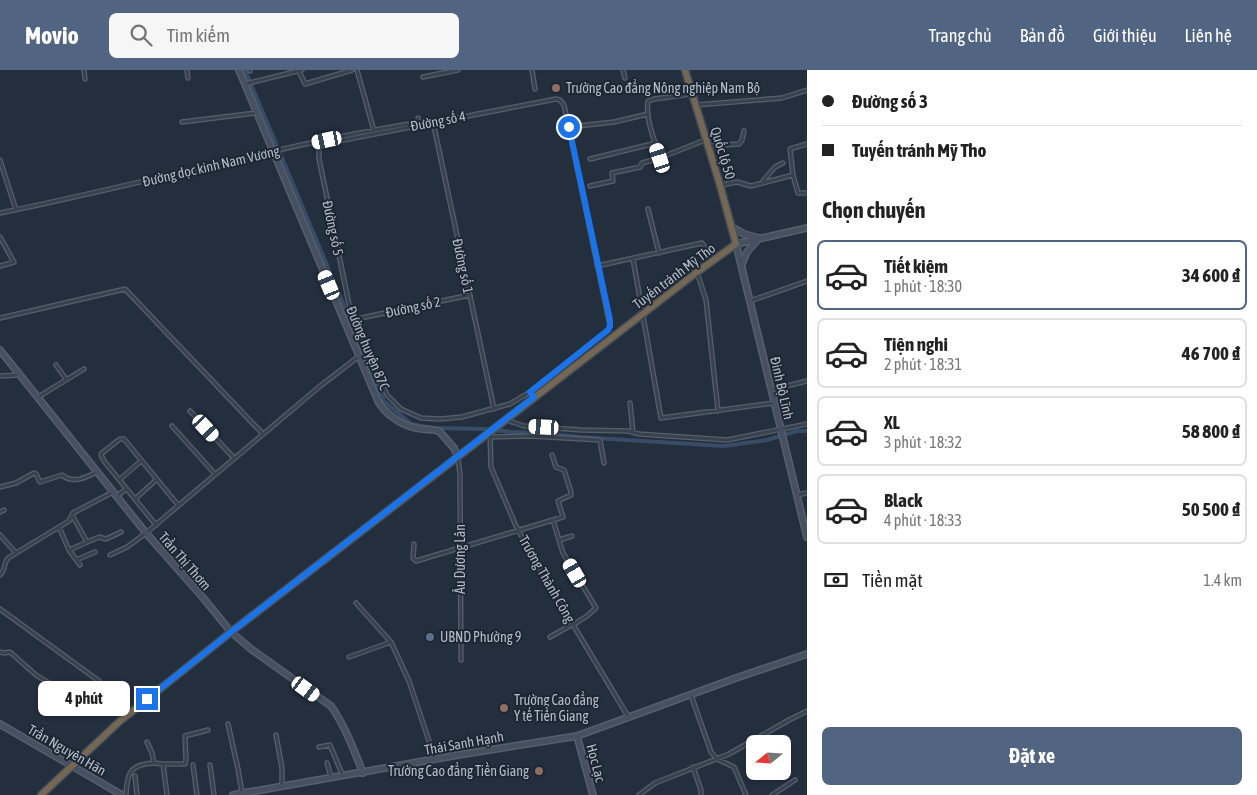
<!DOCTYPE html>
<html lang="vi">
<meta charset="utf-8">
<style>
:root{--surface:#fff;--page:#f6f6f6;--text:#222;--muted:#767676;--line:#e0e0e0;--accent:#516482}
body{margin:0;font-family:"Asap Condensed",sans-serif;background:var(--page);color:var(--text);height:100vh;display:flex;flex-direction:column;font-size:19px;white-space:nowrap}
*{box-sizing:border-box;margin:0}
p{font-size:16px;color:var(--muted)}
.icon{flex:none;width:28px;height:28px;fill:none;stroke:currentColor;stroke-width:2;stroke-linecap:round;stroke-linejoin:round}
.map{position:relative;flex:1;overflow:hidden}
.side{display:flex;flex-direction:column;background:var(--surface);width:450px}
.side>*{flex:none}
.guide{display:grid;align-content:center;height:110px;padding:0 15px;background:var(--surface)}
.needle{width:32px;rotate:252deg}
.fabs{position:absolute;left:746px;top:665px;display:grid;gap:10px}
.fabs a{display:grid;place-items:center;width:45px;height:45px;border-radius:8px;background:var(--surface);box-shadow:0 1px 4px #0004;font-size:25px}
.end{position:absolute;width:22px;height:22px;margin:-11px;border:6px solid #1a73e8;background:#fff;box-shadow:0 0 0 2px #fff}
.from{border-radius:50%}
.bubble{position:absolute;height:35px;border-radius:8px;background:var(--surface);box-shadow:0 1px 4px #0004;font-size:16px;font-weight:700;line-height:35px;text-align:center}
.car{position:absolute;width:15px;height:30px;margin:-15px -8px;border-radius:6px;box-shadow:0 0 4px 1px #0007;background:linear-gradient(#fff 24%,#345 0 40%,#fff 0 76%,#345 0 86%,#fff 0)}
.guide b{display:flex;align-items:center;gap:18px;height:48px;font-size:19px}
.guide b+b{border-top:1px solid var(--line)}
.guide i{width:12px;height:12px;background:var(--text)}
ul{padding:0;list-style:none}
li{display:flex;align-items:center;gap:15px;height:70px;margin:0 10px 8px;padding:0 5px;border:2px solid var(--line);border-radius:8px}
li div{flex:1}
li b{display:block;font-size:19px}
li em{font-style:normal;font-weight:700}
li.current{border-color:var(--accent)}
li>.icon{width:45px;height:45px;stroke-width:1.5}
h2{padding:0 15px;font-size:22px;line-height:60px}
.pay{display:flex;align-items:center;gap:12px;height:55px;padding:0 15px;font-size:19px}
.pay p{margin-inline-start:auto}
.button{display:flex;gap:10px;margin-top:auto;padding:10px 15px}
.button a{flex:1;height:58px;border-radius:8px;background:var(--accent);color:#fff;font-size:20px;font-weight:700;line-height:58px;text-align:center}
header{display:flex;align-items:center;gap:30px;box-sizing:border-box;height:70px;padding:0 25px;background:var(--accent);color:#fff}
header strong{font-size:24px}
nav{display:flex;gap:28px;margin-inline-start:auto;font-size:18px}
.search{width:350px;height:45px;background:var(--page);display:flex;align-items:center;gap:12px;box-sizing:border-box;padding:0 18px;border-radius:8px;color:var(--muted);font-size:19px}
main{display:flex;flex:1;min-height:0}
.map>svg:first-child{display:block}
.lines{fill:none;stroke-linecap:round;stroke-linejoin:round}
.canal{stroke:#394c67;stroke-width:4}
.street-casing{stroke:#565f6c;stroke-width:5.5}
.secondary-casing{stroke:#565f6c;stroke-width:8}
.highway-casing{stroke:#434c59;stroke-width:9}
.street{stroke:#38414e;stroke-width:3}
.secondary{stroke:#465061;stroke-width:5}
.highway{stroke:#746855;stroke-width:6}
.route{stroke:#1a73e8;stroke-width:6}
.education-dot{fill:#8d6e63;stroke:#1d2633;stroke-width:2}
.service-dot{fill:#5c6f8a;stroke:#1d2633;stroke-width:2}
.labels{text-anchor:middle;stroke-width:4;stroke-linejoin:round;paint-order:stroke}
.poi-label{font-size:14px;fill:#b4bcc9;stroke:#1d2633;text-anchor:start}
.street-label{font-size:14px;fill:#b4bcc9;stroke:#1d2633}
</style>
<header>
<strong>Movio</strong>
<div class="search"><svg class="icon" aria-label="search" viewBox="0 0 24 24"><circle cx="10" cy="10" r="6"/><path d="M15 15l6 6"/></svg>Tìm kiếm</div>
<nav><a>Trang chủ</a><a>Bản đồ</a><a>Giới thiệu</a><a>Liên hệ</a></nav>
</header>
<main>
<div class="map">
<svg width="807" height="725" viewBox="0 0 807 725">
<rect width="100%" height="100%" fill="#242f3e"/>
<g class="lines">
<path class="canal" d="M245,0L384,331L411,354L433,358L485,359L511,362L547,363L578,367L724,376L767,370L797,361H807"/>
<defs>
<path id="street" d="M84,0L85,9
M187,0L188,8
M250,0V1
M357,0L374,61
M532,0L535,19
M623,0L625,8
M299,1L305,14L352,0
M423,7L458,0
M245,14L302,0
M691,24L654,29L648,31C645,49 655,71 660,88L705,70
M556,29L560,30L564,35L610,256L608,260L530,322L510,334L462,347L440,349L421,348L401,339L387,325L349,234L319,89V78L323,74Z
M696,35L782,28L807,20
M182,52L256,43
M433,52L494,339
M569,57L614,52L648,44
M709,76L739,74L742,70L744,61
M590,89L656,73
M0,90L16,140
M793,105L790,79L807,74
M763,111L775,97L783,93
M721,115L737,112L751,116L793,105L798,123H807
M590,116L613,111L612,103L640,97L642,93L660,88
M648,139L659,183
M0,143C139,115 276,76 415,53L418,52V48
M0,167L14,192L0,196
M633,189L661,348L774,333
M597,196L702,173L704,176L707,194
M697,202L706,230L718,341
M750,231L807,211
M0,248L125,219L263,364
M356,249L470,225
M56,295L66,309
M0,306L19,305
M771,320L807,311
M38,327L84,299
M630,333L633,362
M190,341L234,388
M506,350L524,356L581,360L628,361L639,364L727,370L807,354
M172,356L215,404
M490,362L491,397L516,456L539,498L629,648
M491,367L530,366L600,370L604,393
M458,387L460,405L461,590
M119,410L141,391
M0,417L16,413L34,403L36,404L40,412L62,405C73,414 85,408 97,402
M797,425L807,423
M117,426L126,419
M135,429L156,410
M0,442L4,440
M72,445L87,472
M553,450L559,470
M156,455L104,391L101,385L102,383L120,369H124L178,435
M59,457L69,480L80,495
M0,465L16,483
M572,466L559,470L563,483L596,538L587,546L573,555
M414,474L413,488L416,491L563,447L558,431L571,425V422L564,400L556,397L552,385
M69,480L99,467L106,469L121,462
M110,485L127,477L146,463L319,317L358,287
M76,490L95,482
M0,505C6,500 3,494 8,488L69,451L73,443L113,422
M356,533L391,572L409,611L435,689
M0,539L99,611
M550,567L573,554
M0,582L4,583L10,582L36,605L64,622L72,632L85,641
M349,587L391,572
M691,625L711,682L717,689L734,697L746,725
M228,654L238,699L242,723
M276,665L282,698V716
M147,672L152,683L154,693L163,694
M319,677L330,675L343,706
M327,693L331,707
M193,695L197,725
M210,695L214,725
M693,697L701,720V725
M135,706L137,725
M126,725C127,703 130,694 154,693
M167,725L163,694H185L186,690L185,666L208,660
M639,725L655,713L729,684L789,650L807,641
M772,725L795,710"/>
<path id="secondary" d="M239,0L378,331C385,344 401,355 416,358C423,360 432,359 439,361L454,378L458,387
M732,157L744,164L759,168L747,182L742,194
M807,158L736,174L807,467
M0,280L146,463L200,524L231,562L251,579L331,636C345,656 354,680 363,703
M0,654L122,725
M577,666L593,725
M233,725L458,685L577,666L736,608L807,584"/>
<path id="highway" d="M41,725L120,651L231,562L697,202L736,174L720,115L685,0"/>
</defs>
<use href="#street" class="street-casing"/>
<use href="#secondary" class="secondary-casing"/>
<use href="#highway" class="highway-casing"/>
<use href="#street" class="street"/>
<use href="#secondary" class="secondary"/>
<use href="#highway" class="highway"/>
</g>
<g class="lines">
<path class="route" d="M147,629L231,562L534,327L530,322L608,260L610,256V250L569,57"/>
</g>
<g class="education-dot">
<circle cx="556" cy="18" r="5"/>
<circle cx="504" cy="638" r="5"/>
<circle cx="539" cy="701" r="5"/>
</g>
<circle class="service-dot" cx="430" cy="567" r="5"/>
<g class="labels">
<g class="poi-label">
<text x="566" y="23">Trường Cao đẳng Nông nghiệp Nam Bộ</text>
<text x="440" y="572">UBND Phường 9</text>
<text x="514" y="635">Trường Cao đẳng<tspan x="514" dy="16">Y tế Tiền Giang</tspan></text>
<text x="529" y="706" text-anchor="end">Trường Cao đẳng Tiền Giang</text>
</g>
<g class="street-label">
<text transform="translate(438 51) rotate(-11)" y="5">Đường số 4</text>
<text transform="translate(723 83) rotate(73)" y="5">Quốc lộ 50</text>
<text transform="translate(211 96) rotate(-13)" y="5">Đường dọc kinh Nam Vương</text>
<text transform="translate(333 158) rotate(78)" y="5">Đường số 5</text>
<text transform="translate(463 196) rotate(78)" y="5">Đường số 1</text>
<text transform="translate(674 206) rotate(-37)" y="5">Tuyến tránh Mỹ Tho</text>
<text transform="translate(413 237) rotate(-12)" y="5">Đường số 2</text>
<text transform="translate(368 278) rotate(67)" y="5">Đường huyện 87C</text>
<text transform="translate(782 318) rotate(77)" y="5">Đinh Bộ Lĩnh</text>
<text transform="translate(460 489) rotate(-90)" y="5">Âu Dương Lân</text>
<text transform="translate(185 491) rotate(49)" y="5">Trần Thị Thơm</text>
<text transform="translate(547 509) rotate(60)" y="5">Trương Thành Công</text>
<text transform="translate(464 673) rotate(-10)" y="5">Thái Sanh Hạnh</text>
<text transform="translate(67 680) rotate(30)" y="5">Trần Nguyên Hãn</text>
<text transform="translate(596 693) rotate(75)" y="5">Học Lạc</text>
</g>
</g>
</svg>
<div class="fabs">
<a><svg class="needle" viewBox="-14 -14 28 28"><path d="M0-13l5 13h-10z" fill="#e53935"/><path d="M0 13l5-13h-10z" fill="#767676"/></svg></a>
</div>
<i class="end from" style="left:569px;top:57px"></i>
<i class="end" style="left:147px;top:629px"></i>
<div class="bubble" style="left:38px;top:611px;width:92px">4 phút</div>
<i class="car" style="left:327px;top:70px;rotate:258deg"></i>
<i class="car" style="left:660px;top:88px;rotate:342deg"></i>
<i class="car" style="left:329px;top:215px;rotate:337deg"></i>
<i class="car" style="left:544px;top:357px;rotate:273deg"></i>
<i class="car" style="left:206px;top:358px;rotate:137deg"></i>
<i class="car" style="left:575px;top:503px;rotate:330deg"></i>
<i class="car" style="left:306px;top:619px;rotate:126deg"></i>
</div>
<section class="side">
<div class="guide">
<b><i class="from"></i>Đường số 3</b>
<b><i></i>Tuyến tránh Mỹ Tho</b>
</div>
<h2>Chọn chuyến</h2>
<ul>
<li class="current"><svg class="icon" aria-label="car" viewBox="0 0 24 24"><path d="M5 17H2v-5l4-1 3-4h7l3 4 3 1v5h-3M9 17h6M6 11h13"/><circle cx="7" cy="17" r="2"/><circle cx="17" cy="17" r="2"/></svg><div><b>Tiết kiệm</b><p>1 phút · 18:30</p></div><em>34 600 ₫</em></li>
<li><svg class="icon" aria-label="car" viewBox="0 0 24 24"><path d="M5 17H2v-5l4-1 3-4h7l3 4 3 1v5h-3M9 17h6M6 11h13"/><circle cx="7" cy="17" r="2"/><circle cx="17" cy="17" r="2"/></svg><div><b>Tiện nghi</b><p>2 phút · 18:31</p></div><em>46 700 ₫</em></li>
<li><svg class="icon" aria-label="car" viewBox="0 0 24 24"><path d="M5 17H2v-5l4-1 3-4h7l3 4 3 1v5h-3M9 17h6M6 11h13"/><circle cx="7" cy="17" r="2"/><circle cx="17" cy="17" r="2"/></svg><div><b>XL</b><p>3 phút · 18:32</p></div><em>58 800 ₫</em></li>
<li><svg class="icon" aria-label="car" viewBox="0 0 24 24"><path d="M5 17H2v-5l4-1 3-4h7l3 4 3 1v5h-3M9 17h6M6 11h13"/><circle cx="7" cy="17" r="2"/><circle cx="17" cy="17" r="2"/></svg><div><b>Black</b><p>4 phút · 18:33</p></div><em>50 500 ₫</em></li>
</ul>
<div class="pay"><svg class="icon" aria-label="cash" viewBox="0 0 24 24"><path d="M3 7h18v10H3z"/><circle cx="12" cy="12" r="2"/></svg>Tiền mặt<p>1.4 km</p></div>
<div class="button"><a>Đặt xe</a></div>
</section>
</main>
